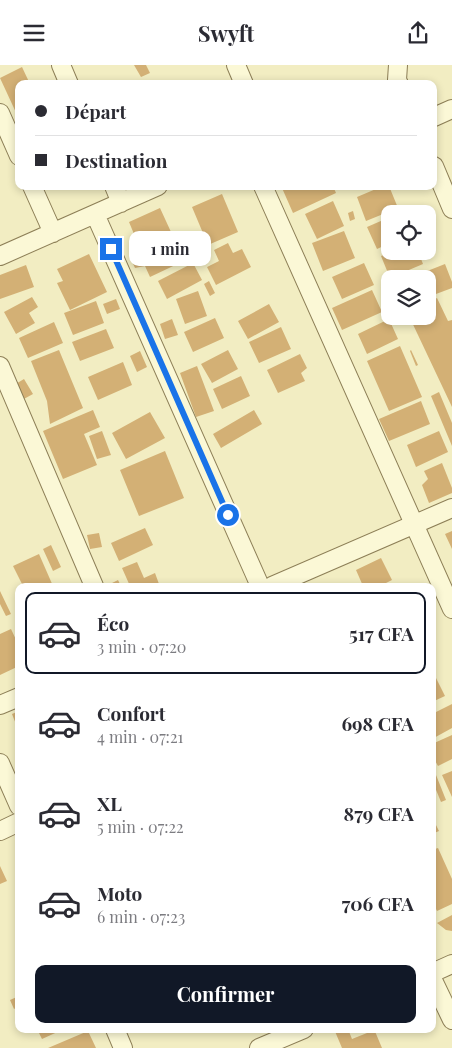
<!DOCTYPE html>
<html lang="fr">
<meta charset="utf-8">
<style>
:root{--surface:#fff;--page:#f2f2f3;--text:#2b2b33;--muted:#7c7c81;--line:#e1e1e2;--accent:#111827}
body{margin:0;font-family:"Playfair Display",serif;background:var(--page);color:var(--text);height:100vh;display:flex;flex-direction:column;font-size:19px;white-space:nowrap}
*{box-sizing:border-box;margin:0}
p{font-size:16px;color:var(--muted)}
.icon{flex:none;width:28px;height:28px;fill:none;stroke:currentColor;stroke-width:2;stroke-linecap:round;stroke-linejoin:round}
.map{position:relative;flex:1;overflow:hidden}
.details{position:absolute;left:15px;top:518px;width:421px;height:450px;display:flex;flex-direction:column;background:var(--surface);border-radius:10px;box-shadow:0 2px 8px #0003}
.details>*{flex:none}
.top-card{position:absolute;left:15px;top:15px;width:422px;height:110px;border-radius:10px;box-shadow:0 2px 8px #0003;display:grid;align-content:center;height:110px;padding:0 20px;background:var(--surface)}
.controls{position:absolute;left:381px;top:140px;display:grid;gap:10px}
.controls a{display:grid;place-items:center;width:55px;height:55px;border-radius:10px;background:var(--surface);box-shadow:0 2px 8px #0003;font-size:25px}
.end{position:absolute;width:22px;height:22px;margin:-11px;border:6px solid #1a73e8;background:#fff;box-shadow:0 0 0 2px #fff}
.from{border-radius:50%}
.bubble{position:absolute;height:35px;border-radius:10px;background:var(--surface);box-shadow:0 2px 8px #0003;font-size:16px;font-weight:700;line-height:35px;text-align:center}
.top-card b{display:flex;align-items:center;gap:18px;height:48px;font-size:19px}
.top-card b+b{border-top:1px solid var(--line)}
.top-card i{width:12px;height:12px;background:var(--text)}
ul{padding:9px 0 0;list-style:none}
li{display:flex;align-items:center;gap:15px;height:82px;margin:0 10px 8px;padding:0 10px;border:2px solid transparent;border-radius:10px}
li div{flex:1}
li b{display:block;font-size:19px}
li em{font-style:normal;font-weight:700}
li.selected{border-color:var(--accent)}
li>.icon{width:45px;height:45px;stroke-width:1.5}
.primary-button{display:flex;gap:10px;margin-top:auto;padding:10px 20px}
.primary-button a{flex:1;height:58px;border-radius:10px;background:var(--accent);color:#fff;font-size:20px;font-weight:700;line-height:58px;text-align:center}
header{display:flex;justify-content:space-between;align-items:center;height:65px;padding:0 20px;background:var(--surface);font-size:22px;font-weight:700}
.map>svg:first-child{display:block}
.building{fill:#d3b075}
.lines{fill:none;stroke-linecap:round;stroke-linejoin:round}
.minor-casing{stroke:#8d7f57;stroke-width:20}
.minor{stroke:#fbf8d6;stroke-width:18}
.route{stroke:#1a73e8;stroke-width:6}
</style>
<header><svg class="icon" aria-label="menu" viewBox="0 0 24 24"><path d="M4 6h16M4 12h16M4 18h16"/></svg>Swyft<svg class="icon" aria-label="share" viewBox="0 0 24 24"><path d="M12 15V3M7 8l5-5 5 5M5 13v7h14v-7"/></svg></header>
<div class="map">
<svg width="452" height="983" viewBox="0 0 452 983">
<rect width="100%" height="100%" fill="#f2edc2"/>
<path class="building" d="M134,0H146L150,8L141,12Z
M22,2L30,19H19V54L0,13Z
M286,121H333L336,128L293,148L282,123Z
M383,121H389L398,143L366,156L357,132Z
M222,129L238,167L208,180L192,142Z
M333,136L344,161L317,174L305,149Z
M160,143L171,167L139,181L129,157Z
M353,146L355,154L350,156L348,148Z
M390,152V178L377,184L367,162Z
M344,166L355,193L323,206L312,178Z
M177,171L188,194L150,212L145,201L135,203L131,194Z
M228,178L233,188L242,184L251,202L216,220L207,202L219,196L214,185Z
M392,186H418L423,199L390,213L381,191Z
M89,189L107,227L70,245L57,218L63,216L57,204Z
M193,198L202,215L167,234L158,216Z
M364,198L374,220L342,234L332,212Z
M445,199L452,217V223L428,232V214H407Z
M26,200L34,222L0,234V210Z
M209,216L215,228L210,231L204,219Z
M390,220V238L383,224Z
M372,225L382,247L342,265L332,243Z
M198,226L207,251L185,259L176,234Z
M32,232L38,242L29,248L35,258L16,269L4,247Z
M437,233L448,256L452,255V342L409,251H428V238Z
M116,234L120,244L107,249L103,239Z
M96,236L104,258L73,270L64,248Z
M269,239L279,257L248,274L238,256Z
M215,253L224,273L193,287L184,267Z
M172,254L178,270L165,274L160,259Z
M389,254L398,274L367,289L358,269Z
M54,257L63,278L28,293L19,273Z
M281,262L291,284L259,298L249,277Z
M106,264L114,283L80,296L72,277Z
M400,281L422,332L389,346L367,296Z
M59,285L83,343L50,359L47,336L31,296Z
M228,285L238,304L212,318L201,299Z
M411,285L418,300L416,301L410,286Z
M140,286L147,302L137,307L130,291Z
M300,289L307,303L301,308L305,316L278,328L267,305Z
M123,297L132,320L98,335L88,312Z
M197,301L214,346L196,352L180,308Z
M241,311L250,331L222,344L213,324Z
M24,314L33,329L22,335L14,320Z
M439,327L452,358V381L431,331Z
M421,336L430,359L389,376L379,354Z
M93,345L100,362L84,369L97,400L63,414L43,366Z
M254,345L262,359L221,383L213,369Z
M150,347L165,373L126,394L112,368Z
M102,366L111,390L97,394L89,371Z
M439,366L448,387L416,402L407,380Z
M165,386L184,433L139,451L120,405Z
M442,398L452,423V428L429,438L422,420L428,414L424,406Z
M145,463L153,480L119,496L111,478Z
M452,466V484L445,469Z
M99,468L102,482L90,484L87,470Z
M51,480L61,502L53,506L43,484Z
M39,489L53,521H23L13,501Z
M381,493L392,515L380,521H363L356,505Z
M137,497L144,513L155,508L159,519L153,521H130L122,503Z
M118,515L121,521H109L108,520Z
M0,526L11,549L6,551L0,539Z
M11,564L19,581V601L0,610V569Z
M435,611L445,631L432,637V612Z
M452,639V663L432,674V649Z
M19,646V667L12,649Z
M452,670V694L438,701L432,690V679Z
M432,705H434L446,735L441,737L432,715Z
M452,706V732L442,710Z
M432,752L439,766L432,769Z
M438,783L452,814V839L437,846L432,836V785Z
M0,801L7,816L0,819Z
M452,850V866L446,865L437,858Z
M19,931V941L14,944L10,935Z
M37,964H64L42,974Z
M334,964H348L352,974L367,968L365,964H374L382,983H342Z
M88,966L96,983H48Z"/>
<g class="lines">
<defs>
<path id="minor" d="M61,0L69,19
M236,0L244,19
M398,0L397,15L399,19
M0,48L19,91
M434,52L452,44
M434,101L452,144
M32,121L53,168
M114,121L121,138
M263,121L452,544
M95,149L260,521
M0,191L158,121
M0,301L94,521
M272,521L452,443
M0,640L19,632
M0,698L19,741
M0,766L19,757
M432,908L452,899
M432,913L452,955
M115,964L123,983
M259,983L304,964"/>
</defs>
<use href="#minor" class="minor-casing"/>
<use href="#minor" class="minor"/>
</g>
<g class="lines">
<path class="route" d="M111,184L228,450"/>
</g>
</svg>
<div class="controls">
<a><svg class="icon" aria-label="locate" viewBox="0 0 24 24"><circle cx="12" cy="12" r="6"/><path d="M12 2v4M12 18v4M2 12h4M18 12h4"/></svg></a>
<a><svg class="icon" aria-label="layers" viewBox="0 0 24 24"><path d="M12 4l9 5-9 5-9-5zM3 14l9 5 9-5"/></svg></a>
</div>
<i class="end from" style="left:228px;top:450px"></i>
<i class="end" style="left:111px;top:184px"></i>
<div class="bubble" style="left:129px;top:166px;width:82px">1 min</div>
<div class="top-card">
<b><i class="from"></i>Départ</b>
<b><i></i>Destination</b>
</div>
<section class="details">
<ul>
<li class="selected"><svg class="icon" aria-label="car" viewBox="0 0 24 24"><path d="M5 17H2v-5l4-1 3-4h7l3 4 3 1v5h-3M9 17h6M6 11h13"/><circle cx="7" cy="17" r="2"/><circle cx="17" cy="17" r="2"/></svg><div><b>Éco</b><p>3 min · 07:20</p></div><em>517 CFA</em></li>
<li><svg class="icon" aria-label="car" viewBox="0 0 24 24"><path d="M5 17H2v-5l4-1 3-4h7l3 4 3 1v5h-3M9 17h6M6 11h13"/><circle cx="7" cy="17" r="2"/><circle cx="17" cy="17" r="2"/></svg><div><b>Confort</b><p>4 min · 07:21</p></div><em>698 CFA</em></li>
<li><svg class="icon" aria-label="car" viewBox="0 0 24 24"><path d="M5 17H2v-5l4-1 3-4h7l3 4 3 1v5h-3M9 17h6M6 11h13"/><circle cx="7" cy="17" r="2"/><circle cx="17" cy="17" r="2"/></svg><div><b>XL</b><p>5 min · 07:22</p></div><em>879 CFA</em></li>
<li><svg class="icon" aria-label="car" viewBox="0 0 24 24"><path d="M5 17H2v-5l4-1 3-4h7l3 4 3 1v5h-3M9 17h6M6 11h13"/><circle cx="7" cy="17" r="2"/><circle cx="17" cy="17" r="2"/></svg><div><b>Moto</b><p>6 min · 07:23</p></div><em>706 CFA</em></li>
</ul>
<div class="primary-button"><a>Confirmer</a></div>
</section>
</div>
